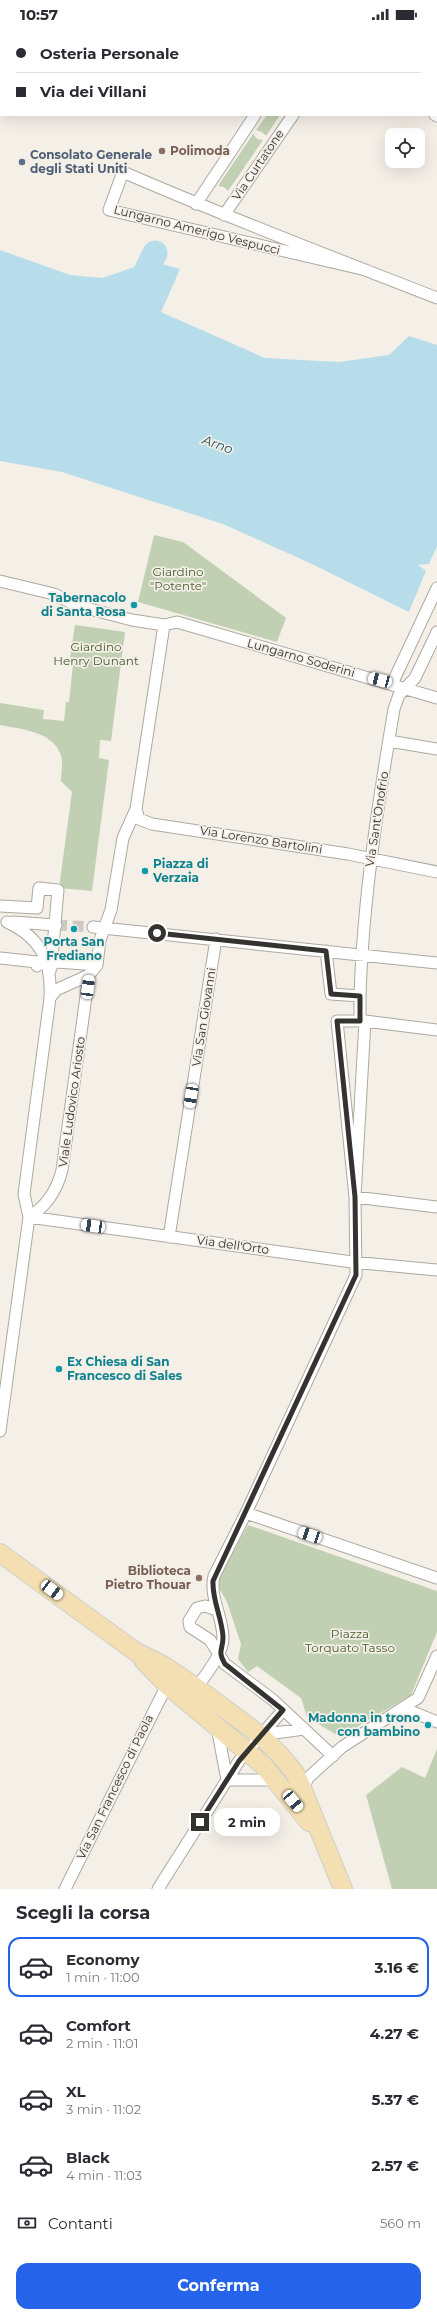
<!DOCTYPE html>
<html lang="it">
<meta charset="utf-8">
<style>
:root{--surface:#fff;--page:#f2f2f3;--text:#2b2b33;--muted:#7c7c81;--line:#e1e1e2;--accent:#2563eb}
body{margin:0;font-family:Montserrat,sans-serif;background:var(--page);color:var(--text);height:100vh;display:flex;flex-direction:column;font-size:15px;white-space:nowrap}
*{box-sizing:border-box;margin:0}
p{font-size:13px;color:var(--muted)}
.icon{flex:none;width:22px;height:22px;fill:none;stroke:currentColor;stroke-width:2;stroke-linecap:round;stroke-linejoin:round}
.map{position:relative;height:1861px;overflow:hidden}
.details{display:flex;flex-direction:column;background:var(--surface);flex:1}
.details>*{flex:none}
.guide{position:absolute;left:0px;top:0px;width:437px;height:88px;box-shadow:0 4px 16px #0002;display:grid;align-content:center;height:88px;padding:0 16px;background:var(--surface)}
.controls{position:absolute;left:385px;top:100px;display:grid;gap:8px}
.controls a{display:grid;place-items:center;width:40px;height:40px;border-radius:8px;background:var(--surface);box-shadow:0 4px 16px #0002;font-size:20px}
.end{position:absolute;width:18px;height:18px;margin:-9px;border:5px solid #353330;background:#fff;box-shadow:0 0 0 2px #fff}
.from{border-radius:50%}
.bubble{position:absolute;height:28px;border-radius:12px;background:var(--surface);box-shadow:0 4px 16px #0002;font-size:13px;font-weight:700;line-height:28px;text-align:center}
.car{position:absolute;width:12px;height:24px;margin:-12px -6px;border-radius:5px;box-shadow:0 0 3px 1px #0007;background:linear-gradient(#fff 24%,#345 0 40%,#fff 0 76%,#345 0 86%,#fff 0)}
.guide b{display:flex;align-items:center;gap:14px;height:38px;font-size:15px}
.guide b+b{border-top:1px solid var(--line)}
.guide i{width:10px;height:10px;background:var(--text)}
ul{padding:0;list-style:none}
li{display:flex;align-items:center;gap:12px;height:60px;margin:0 8px 6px;padding:0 8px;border:2px solid transparent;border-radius:12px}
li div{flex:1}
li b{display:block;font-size:15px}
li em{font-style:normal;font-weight:700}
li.on{border-color:var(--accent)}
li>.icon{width:36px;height:36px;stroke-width:1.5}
h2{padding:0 16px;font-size:18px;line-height:48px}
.pay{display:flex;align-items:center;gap:10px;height:44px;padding:0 16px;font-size:15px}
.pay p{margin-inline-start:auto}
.primary-button{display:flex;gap:8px;margin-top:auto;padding:8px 16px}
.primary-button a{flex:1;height:46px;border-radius:12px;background:var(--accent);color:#fff;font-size:16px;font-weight:700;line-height:46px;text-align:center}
.status{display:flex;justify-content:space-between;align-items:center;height:28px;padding:0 20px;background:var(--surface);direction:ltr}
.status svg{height:11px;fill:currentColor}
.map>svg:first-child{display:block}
.green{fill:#c1d0b3}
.water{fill:#b7ddeb}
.pier{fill:#f4efe7}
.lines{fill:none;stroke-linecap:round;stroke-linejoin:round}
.river{stroke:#b7ddeb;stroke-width:25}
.minor-tunnel{stroke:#cec9c2;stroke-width:11;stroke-dasharray:11 5.5;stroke-linecap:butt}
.minor-casing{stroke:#ada9a1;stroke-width:13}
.primary-casing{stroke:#cfcecd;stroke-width:20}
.minor{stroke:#fff;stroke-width:11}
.primary{stroke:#f3dfb2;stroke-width:18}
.route{stroke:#353330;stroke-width:5}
.education-dot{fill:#8d6e63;stroke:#f4efe7;stroke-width:1.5}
.service-dot{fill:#5c6f8a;stroke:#f4efe7;stroke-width:1.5}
.culture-dot{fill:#0f9aa8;stroke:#f4efe7;stroke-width:1.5}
.labels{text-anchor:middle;stroke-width:3.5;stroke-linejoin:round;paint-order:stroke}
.education-label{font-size:12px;font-weight:bold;fill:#785e54;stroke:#f4efe7;text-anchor:start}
.service-label{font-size:12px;font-weight:bold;fill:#4e5e75;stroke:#f4efe7;text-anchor:start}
.street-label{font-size:12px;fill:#353330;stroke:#f4efe7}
.park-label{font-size:12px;fill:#475d2e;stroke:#f4efe7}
.culture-label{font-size:12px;font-weight:bold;fill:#0d838f;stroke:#f4efe7;text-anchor:end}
.water-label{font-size:13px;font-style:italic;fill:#1b4f5e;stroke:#f4efe7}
</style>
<div class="status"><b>10:57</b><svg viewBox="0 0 49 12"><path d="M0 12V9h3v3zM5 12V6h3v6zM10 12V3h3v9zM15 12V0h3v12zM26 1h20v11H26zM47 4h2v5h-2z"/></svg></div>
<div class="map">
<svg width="437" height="1861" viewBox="0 0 437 1861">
<rect width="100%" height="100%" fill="#f4efe7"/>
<path class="green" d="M267,87H280L266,108L262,104L256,102Z
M253,106L257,111L263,112L228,163L224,159L218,158Z
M154,507L183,514L286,590L277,614L138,574Z
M75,597L125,604L111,713L100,712L99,730L109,732L92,863L59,860L72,764L61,753C61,745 64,732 60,725C51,703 20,701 0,697V675L44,682L43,691L64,693L66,674H69L73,636H69Z
M248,1497L437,1563V1604L411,1667L340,1709L307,1689L301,1670L257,1638L248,1644L238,1631L241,1616L227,1574L216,1555Z
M437,1721V1861H392L366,1767L402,1739L425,1750Z"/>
<path class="water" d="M0,222L70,247L103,250L151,233L180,241L161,284L265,330L339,334L389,327L409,308L437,317V598L312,536L223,496L62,444L0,433Z"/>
<path class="pier" d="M437,518V600L408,586L426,543L418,537L429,536Z"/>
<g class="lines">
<path class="river" d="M136,264L155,225"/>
<path class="minor-tunnel" d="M56,897L93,899"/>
<defs>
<path id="minor" d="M306,0L307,1
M124,1L125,0
M319,1L320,0
M350,1V0
M435,87L437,88
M196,176L255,87
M224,187L293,87
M366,242L109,182L123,144C226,189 332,229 437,270
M0,553L54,566L78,578L132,592L164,597
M164,597L177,594L437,670
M392,656L437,560
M389,713L437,721
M136,781L139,791L152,796L348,826L437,844
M0,878L37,880L39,860L58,862L52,929L37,938V934L0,930
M7,894C41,910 52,933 50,970
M13,894L56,897
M93,899L437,935
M326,923L331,966L360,968C363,871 378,776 394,681L399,667L415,650L437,604
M50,943L51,937L57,934L97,937
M360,968V993
M365,993L437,1002
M29,1189L352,1234L437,1242
M29,1189C47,1178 57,1162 62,1142L89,947
M169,1209L216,911
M0,1403L29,1189L24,1166L50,970L56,962L89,947L97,937L100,912L111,882L123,810L136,781L164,597
M246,1485L437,1550
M217,1582L205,1578L197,1580L189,1593L190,1599L210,1612L225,1636L273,1672L333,1728
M197,1660C206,1645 223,1627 223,1610C223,1589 209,1569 214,1548L246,1485L356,1247L355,1169L337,993H365L355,1169L437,1179
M403,1680L437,1694
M217,1699L227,1752H276
M260,1707L304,1701
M302,1760L309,1749L342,1719L418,1670L437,1628
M65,1861L167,1657
M158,1861L239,1733L283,1682"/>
<path id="primary" d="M0,1525L136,1624L163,1637L197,1660L260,1707L280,1727L295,1745L302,1760L343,1861
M143,1632L167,1657L263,1737L309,1794"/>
</defs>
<use href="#minor" class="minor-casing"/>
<use href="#primary" class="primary-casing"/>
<use href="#minor" class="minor"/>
<use href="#primary" class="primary"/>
</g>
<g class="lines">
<path class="route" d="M157,905L326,923L331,966L360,968V993H337L355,1169L356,1247L213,1553C212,1572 222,1590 223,1609C223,1623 217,1622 225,1636L283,1682L239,1733L200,1794"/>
</g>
<g class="education-dot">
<circle cx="162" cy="123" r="4"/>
<circle cx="199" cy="1550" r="4"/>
</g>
<circle class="service-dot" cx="22" cy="134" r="4"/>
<g class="culture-dot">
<circle cx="134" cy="577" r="4"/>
<circle cx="145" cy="843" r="4"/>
<circle cx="74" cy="901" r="4"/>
<circle cx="59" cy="1341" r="4"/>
<circle cx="428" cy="1697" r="4"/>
</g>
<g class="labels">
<g class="education-label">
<text x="170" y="127">Polimoda</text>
<text x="191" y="1547" text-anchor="end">Biblioteca<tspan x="191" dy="14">Pietro Thouar</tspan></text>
</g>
<g class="service-label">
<text x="30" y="131">Consolato Generale<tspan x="30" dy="14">degli Stati Uniti</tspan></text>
</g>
<g class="street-label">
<text transform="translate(258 137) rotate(-56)" y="4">Via Curtatone</text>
<text transform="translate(197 202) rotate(14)" y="4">Lungarno Amerigo Vespucci</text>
<text transform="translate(301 630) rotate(16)" y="4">Lungarno Soderini</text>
<text transform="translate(377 791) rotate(-81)" y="4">Via Sant'Onofrio</text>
<text transform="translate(261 812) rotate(9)" y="4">Via Lorenzo Bartolini</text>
<text transform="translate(204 989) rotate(-81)" y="4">Via San Giovanni</text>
<text transform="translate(72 1074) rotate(-82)" y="4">Viale Ludovico Ariosto</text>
<text transform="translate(233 1217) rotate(8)" y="4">Via dell'Orto</text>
<text transform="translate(115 1759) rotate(-64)" y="4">Via San Francesco di Paola</text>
</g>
<g class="park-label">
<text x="178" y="548">Giardino<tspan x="178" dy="14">"Potente"</tspan></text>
<text x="96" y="623">Giardino<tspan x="96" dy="14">Henry Dunant</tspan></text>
<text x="350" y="1610">Piazza<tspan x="350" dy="14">Torquato Tasso</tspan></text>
</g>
<g class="culture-label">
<text x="126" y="574">Tabernacolo<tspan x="126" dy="14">di Santa Rosa</tspan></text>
<text x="153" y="840" text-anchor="start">Piazza di<tspan x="153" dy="14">Verzaia</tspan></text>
<text x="74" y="918" text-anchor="middle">Porta San<tspan x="74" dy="14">Frediano</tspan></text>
<text x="67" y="1338" text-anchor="start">Ex Chiesa di San<tspan x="67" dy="14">Francesco di Sales</tspan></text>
<text x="420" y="1694">Madonna in trono<tspan x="420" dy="14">con bambino</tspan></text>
</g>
<g class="water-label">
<text transform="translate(218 416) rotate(20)" y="5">Arno</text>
</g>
</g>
</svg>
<div class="controls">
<a><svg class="icon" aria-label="locate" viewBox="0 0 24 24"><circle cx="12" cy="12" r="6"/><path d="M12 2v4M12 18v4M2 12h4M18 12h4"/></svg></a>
</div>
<i class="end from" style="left:157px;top:905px"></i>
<i class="end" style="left:200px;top:1794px"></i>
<div class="bubble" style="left:214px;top:1780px;width:66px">2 min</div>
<i class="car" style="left:380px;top:652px;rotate:285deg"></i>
<i class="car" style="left:88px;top:959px;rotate:7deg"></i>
<i class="car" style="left:191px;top:1068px;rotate:189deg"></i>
<i class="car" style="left:93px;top:1198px;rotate:278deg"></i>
<i class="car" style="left:310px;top:1507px;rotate:289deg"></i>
<i class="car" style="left:52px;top:1562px;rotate:127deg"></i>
<i class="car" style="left:293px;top:1773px;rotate:140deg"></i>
<div class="guide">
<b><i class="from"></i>Osteria Personale</b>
<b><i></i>Via dei Villani</b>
</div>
</div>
<section class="details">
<h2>Scegli la corsa</h2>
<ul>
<li class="on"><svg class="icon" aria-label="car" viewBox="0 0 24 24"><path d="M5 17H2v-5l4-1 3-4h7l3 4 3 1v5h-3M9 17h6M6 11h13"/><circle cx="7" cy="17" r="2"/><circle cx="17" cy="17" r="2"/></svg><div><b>Economy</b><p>1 min · 11:00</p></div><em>3.16 €</em></li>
<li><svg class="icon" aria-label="car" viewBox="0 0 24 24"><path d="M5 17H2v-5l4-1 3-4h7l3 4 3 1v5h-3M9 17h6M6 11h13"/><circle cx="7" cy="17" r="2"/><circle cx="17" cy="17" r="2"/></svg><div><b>Comfort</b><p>2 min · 11:01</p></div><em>4.27 €</em></li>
<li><svg class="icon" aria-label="car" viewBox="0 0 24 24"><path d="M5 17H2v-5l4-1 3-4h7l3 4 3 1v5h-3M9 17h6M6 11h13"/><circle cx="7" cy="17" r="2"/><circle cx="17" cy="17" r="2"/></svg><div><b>XL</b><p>3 min · 11:02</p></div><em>5.37 €</em></li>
<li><svg class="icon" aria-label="car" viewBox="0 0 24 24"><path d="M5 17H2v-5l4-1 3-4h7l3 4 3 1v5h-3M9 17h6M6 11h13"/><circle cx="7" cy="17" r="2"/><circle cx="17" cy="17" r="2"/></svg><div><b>Black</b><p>4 min · 11:03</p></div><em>2.57 €</em></li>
</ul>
<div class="pay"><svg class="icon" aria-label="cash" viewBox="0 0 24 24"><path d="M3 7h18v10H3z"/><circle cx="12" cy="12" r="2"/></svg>Contanti<p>560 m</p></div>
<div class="primary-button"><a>Conferma</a></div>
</section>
